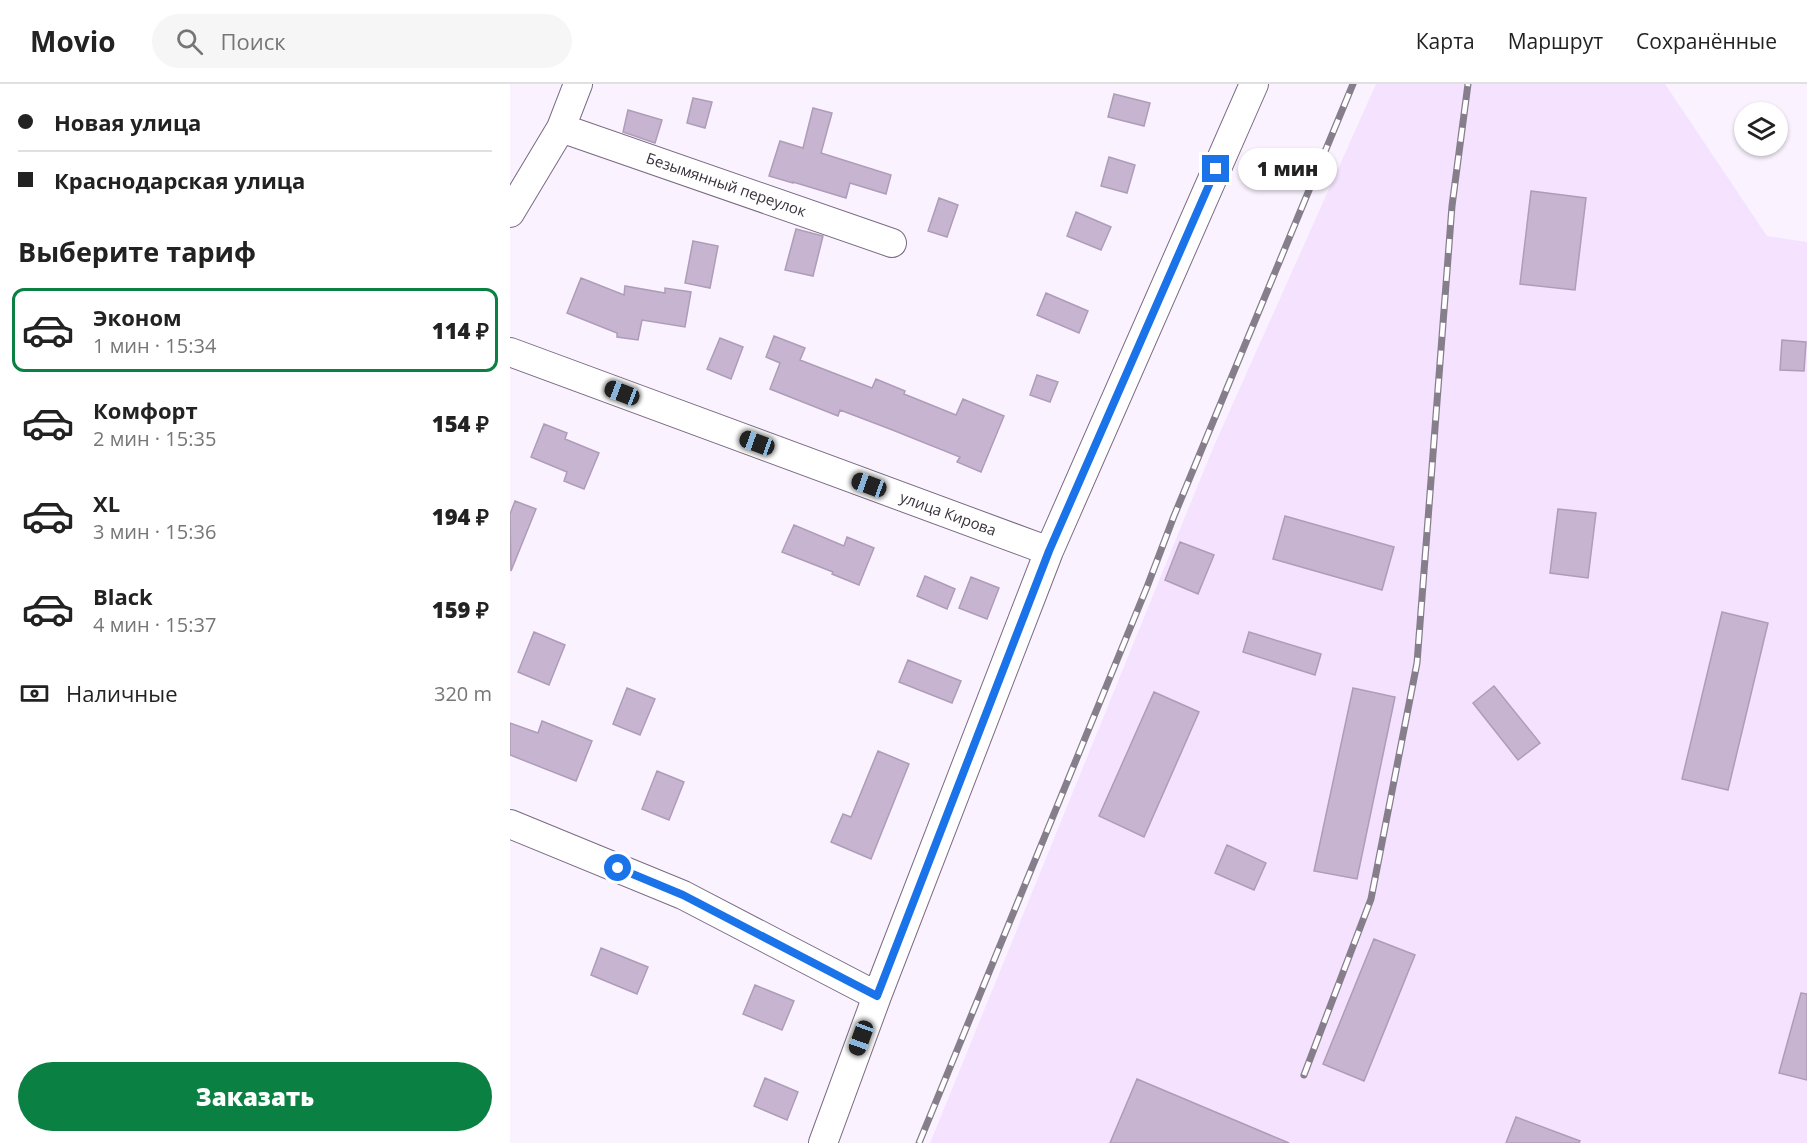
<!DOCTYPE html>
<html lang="ru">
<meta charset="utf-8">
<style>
:root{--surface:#fff;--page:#f6f6f6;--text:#222;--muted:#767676;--line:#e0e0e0;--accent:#0b8043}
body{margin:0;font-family:"Open Sans",sans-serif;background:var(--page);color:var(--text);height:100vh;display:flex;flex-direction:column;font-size:22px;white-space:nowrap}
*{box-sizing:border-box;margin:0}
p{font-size:20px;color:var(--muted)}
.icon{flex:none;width:33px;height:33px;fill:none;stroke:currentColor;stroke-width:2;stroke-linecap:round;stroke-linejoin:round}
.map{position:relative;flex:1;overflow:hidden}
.drawer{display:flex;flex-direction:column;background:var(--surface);width:510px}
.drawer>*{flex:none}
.top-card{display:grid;align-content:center;height:132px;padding:0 18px;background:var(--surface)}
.controls{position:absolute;left:1224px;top:18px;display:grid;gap:12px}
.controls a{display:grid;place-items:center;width:54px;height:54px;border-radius:50%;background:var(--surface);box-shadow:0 2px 4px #0004;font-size:30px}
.end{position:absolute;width:27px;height:27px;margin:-14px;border:8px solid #1a73e8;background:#fff;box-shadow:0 0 0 3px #fff}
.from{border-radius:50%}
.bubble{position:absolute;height:42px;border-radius:21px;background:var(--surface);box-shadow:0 2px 4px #0004;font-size:20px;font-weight:800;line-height:42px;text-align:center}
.car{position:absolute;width:18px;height:36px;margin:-18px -9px;border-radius:8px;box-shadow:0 0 4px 2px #0007;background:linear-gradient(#222 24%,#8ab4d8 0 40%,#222 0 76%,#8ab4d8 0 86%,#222 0)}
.top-card b{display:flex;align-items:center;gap:21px;height:57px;font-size:22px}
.top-card b+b{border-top:2px solid var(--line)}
.top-card i{width:15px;height:15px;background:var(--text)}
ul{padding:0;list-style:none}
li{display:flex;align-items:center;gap:18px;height:84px;margin:0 12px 9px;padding:0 6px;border:3px solid transparent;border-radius:12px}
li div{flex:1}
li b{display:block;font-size:22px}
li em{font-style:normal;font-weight:800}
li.on{border-color:var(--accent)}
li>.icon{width:54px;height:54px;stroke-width:1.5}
h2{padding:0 18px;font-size:27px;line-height:72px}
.pay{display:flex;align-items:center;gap:15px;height:66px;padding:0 18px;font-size:22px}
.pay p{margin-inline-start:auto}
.cta{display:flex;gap:12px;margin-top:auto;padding:12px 18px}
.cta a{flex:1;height:69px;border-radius:36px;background:var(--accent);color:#fff;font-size:24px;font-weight:800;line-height:69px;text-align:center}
header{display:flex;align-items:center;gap:36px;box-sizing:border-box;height:84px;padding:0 30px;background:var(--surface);border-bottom:2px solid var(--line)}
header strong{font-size:28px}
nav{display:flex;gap:33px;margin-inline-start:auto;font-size:21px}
.search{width:420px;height:54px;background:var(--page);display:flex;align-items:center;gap:15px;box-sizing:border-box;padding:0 21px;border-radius:33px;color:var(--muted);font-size:22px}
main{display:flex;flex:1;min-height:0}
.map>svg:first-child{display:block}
.built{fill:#f4e2ff}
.building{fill:#c6b4d0;stroke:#ae9cb8;stroke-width:1.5}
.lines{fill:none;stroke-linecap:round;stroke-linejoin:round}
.minor-casing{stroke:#7b6a84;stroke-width:30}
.minor{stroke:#fff;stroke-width:28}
.rail-casing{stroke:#867f8b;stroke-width:7}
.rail{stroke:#fff;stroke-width:4.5;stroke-dasharray:14;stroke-linecap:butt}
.route{stroke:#1a73e8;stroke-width:8}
.labels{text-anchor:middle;stroke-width:4.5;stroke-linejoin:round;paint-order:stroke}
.street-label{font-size:15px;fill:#38313c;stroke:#fff}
</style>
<header>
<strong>Movio</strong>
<div class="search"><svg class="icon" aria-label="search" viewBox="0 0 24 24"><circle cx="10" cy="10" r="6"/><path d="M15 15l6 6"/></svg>Поиск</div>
<nav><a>Карта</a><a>Маршрут</a><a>Сохранённые</a></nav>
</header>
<main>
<section class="drawer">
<div class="top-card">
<b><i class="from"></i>Новая улица</b>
<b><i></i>Краснодарская улица</b>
</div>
<h2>Выберите тариф</h2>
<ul>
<li class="on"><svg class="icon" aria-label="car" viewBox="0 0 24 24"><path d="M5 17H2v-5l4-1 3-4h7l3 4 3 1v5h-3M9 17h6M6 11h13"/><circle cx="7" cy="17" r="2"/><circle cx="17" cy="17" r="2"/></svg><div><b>Эконом</b><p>1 мин · 15:34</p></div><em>114 ₽</em></li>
<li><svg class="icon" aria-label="car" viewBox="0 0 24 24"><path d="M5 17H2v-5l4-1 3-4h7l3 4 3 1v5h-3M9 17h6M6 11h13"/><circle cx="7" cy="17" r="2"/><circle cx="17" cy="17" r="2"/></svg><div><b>Комфорт</b><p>2 мин · 15:35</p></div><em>154 ₽</em></li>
<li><svg class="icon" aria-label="car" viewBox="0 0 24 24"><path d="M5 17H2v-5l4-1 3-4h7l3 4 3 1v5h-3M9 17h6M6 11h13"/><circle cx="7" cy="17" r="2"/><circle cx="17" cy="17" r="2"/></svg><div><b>XL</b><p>3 мин · 15:36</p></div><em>194 ₽</em></li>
<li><svg class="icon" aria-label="car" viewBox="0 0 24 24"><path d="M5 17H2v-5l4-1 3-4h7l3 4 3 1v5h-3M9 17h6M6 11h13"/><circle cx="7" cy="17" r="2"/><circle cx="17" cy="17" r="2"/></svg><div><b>Black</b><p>4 мин · 15:37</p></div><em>159 ₽</em></li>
</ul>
<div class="pay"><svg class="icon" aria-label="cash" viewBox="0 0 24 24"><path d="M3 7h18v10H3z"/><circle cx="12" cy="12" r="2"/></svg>Наличные<p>320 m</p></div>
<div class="cta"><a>Заказать</a></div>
</section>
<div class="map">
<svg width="1297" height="1059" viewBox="0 0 1297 1059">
<rect width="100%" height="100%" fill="#faf3ff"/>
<path class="built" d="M866,0H1155L1257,152L1297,158V1059H420L703,364Z"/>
<path class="building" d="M604,10L640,19L634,42L598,33Z
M183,14L202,18L195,44L177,39Z
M303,24L322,29L311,69L381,91L376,110L340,99L336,114L283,98V99L259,92L270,57L293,64Z
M118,26L152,36L145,59L113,48Z
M599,73L625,81L617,109L591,102Z
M1021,107L1076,114L1065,206L1010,200Z
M429,114L448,121L437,153L418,147Z
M566,128L601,143L591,166L557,152Z
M286,145L313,152L303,192L275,186Z
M183,157L208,162L200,204L175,199Z
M71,194L114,211L115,202L155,209V204L181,208L175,243L132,236L128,256L107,253V249L57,229Z
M536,209L578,227L569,249L527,231Z
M264,252L295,264L290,276L362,304L366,295L395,307L394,310L446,331L453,315L494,332L471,388L447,378L450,373L380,345L330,326L328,332L260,305L270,279L256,273Z
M210,254L233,263L221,295L197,285Z
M1272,256L1296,258L1294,287L1270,286Z
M527,291L548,298L540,318L520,311Z
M34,340L57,349L55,355L89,369L74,405L54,397L57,388L21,373Z
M5,417L26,425L1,487L0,430Z
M1048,425L1086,429L1078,494L1040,489Z
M775,432L884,463L872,506L763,475Z
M284,441L334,462L337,453L364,464L349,501L322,490L323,488L272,468Z
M670,458L704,471L688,510L655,496Z
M415,492L445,505L437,525L407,512Z
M461,493L489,504L477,535L449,524Z
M1212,528L1258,539L1218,706L1172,695Z
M24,548L55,561L39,601L8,588Z
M739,548L811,570L805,591L733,568Z
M398,576L451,597L442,619L389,598Z
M984,602L1030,659L1008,676L963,619Z
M117,604L145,615L130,651L103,640Z
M843,604L885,613L847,795L804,787Z
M644,608L689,628L634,753L589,732Z
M32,637L82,657L66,697L0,671V639L28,649Z
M368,667L399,680L361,775L321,758L333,730L341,733Z
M147,687L174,698L159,736L132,725Z
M717,761L756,779L744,806L705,789Z
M864,855L905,871L854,997L813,980Z
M91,864L138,883L127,910L81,891Z
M245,901L284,917L272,946L233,930Z
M1291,909L1297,910V996L1269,989Z
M255,994L288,1008L277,1036L244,1022Z
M627,995L779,1059H600Z
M1006,1033L1070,1057L1069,1059H996Z"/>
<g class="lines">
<defs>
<path id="minor" d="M51,44L382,159
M0,129L51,44L68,0
M0,268L539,467
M0,740L173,811L367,912
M313,1059L367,912L539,467L744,0"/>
</defs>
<use href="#minor" class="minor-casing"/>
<use href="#minor" class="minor"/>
<defs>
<path id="rail" d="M794,991L861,815L907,579L942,122L958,0
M409,1059L637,503L664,432L843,0"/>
</defs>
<use href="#rail" class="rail-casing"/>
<use href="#rail" class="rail"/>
</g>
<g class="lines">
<path class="route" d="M108,784L173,811L367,912L539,467L706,85"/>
</g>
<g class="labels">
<g class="street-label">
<text transform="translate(216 101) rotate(19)" y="5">Безымянный переулок</text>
<text transform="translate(438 430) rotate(20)" y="5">улица Кирова</text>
</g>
</g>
</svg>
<div class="controls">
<a><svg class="icon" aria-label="layers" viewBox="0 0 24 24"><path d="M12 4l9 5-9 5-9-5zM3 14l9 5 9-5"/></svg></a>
</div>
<i class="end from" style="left:108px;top:784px"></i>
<i class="end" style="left:706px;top:85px"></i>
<div class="bubble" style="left:728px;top:64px;width:99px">1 мин</div>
<i class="car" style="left:112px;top:309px;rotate:291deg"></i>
<i class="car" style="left:247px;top:359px;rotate:290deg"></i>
<i class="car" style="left:359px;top:401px;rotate:290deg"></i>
<i class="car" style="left:351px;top:954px;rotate:200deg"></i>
</div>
</main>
